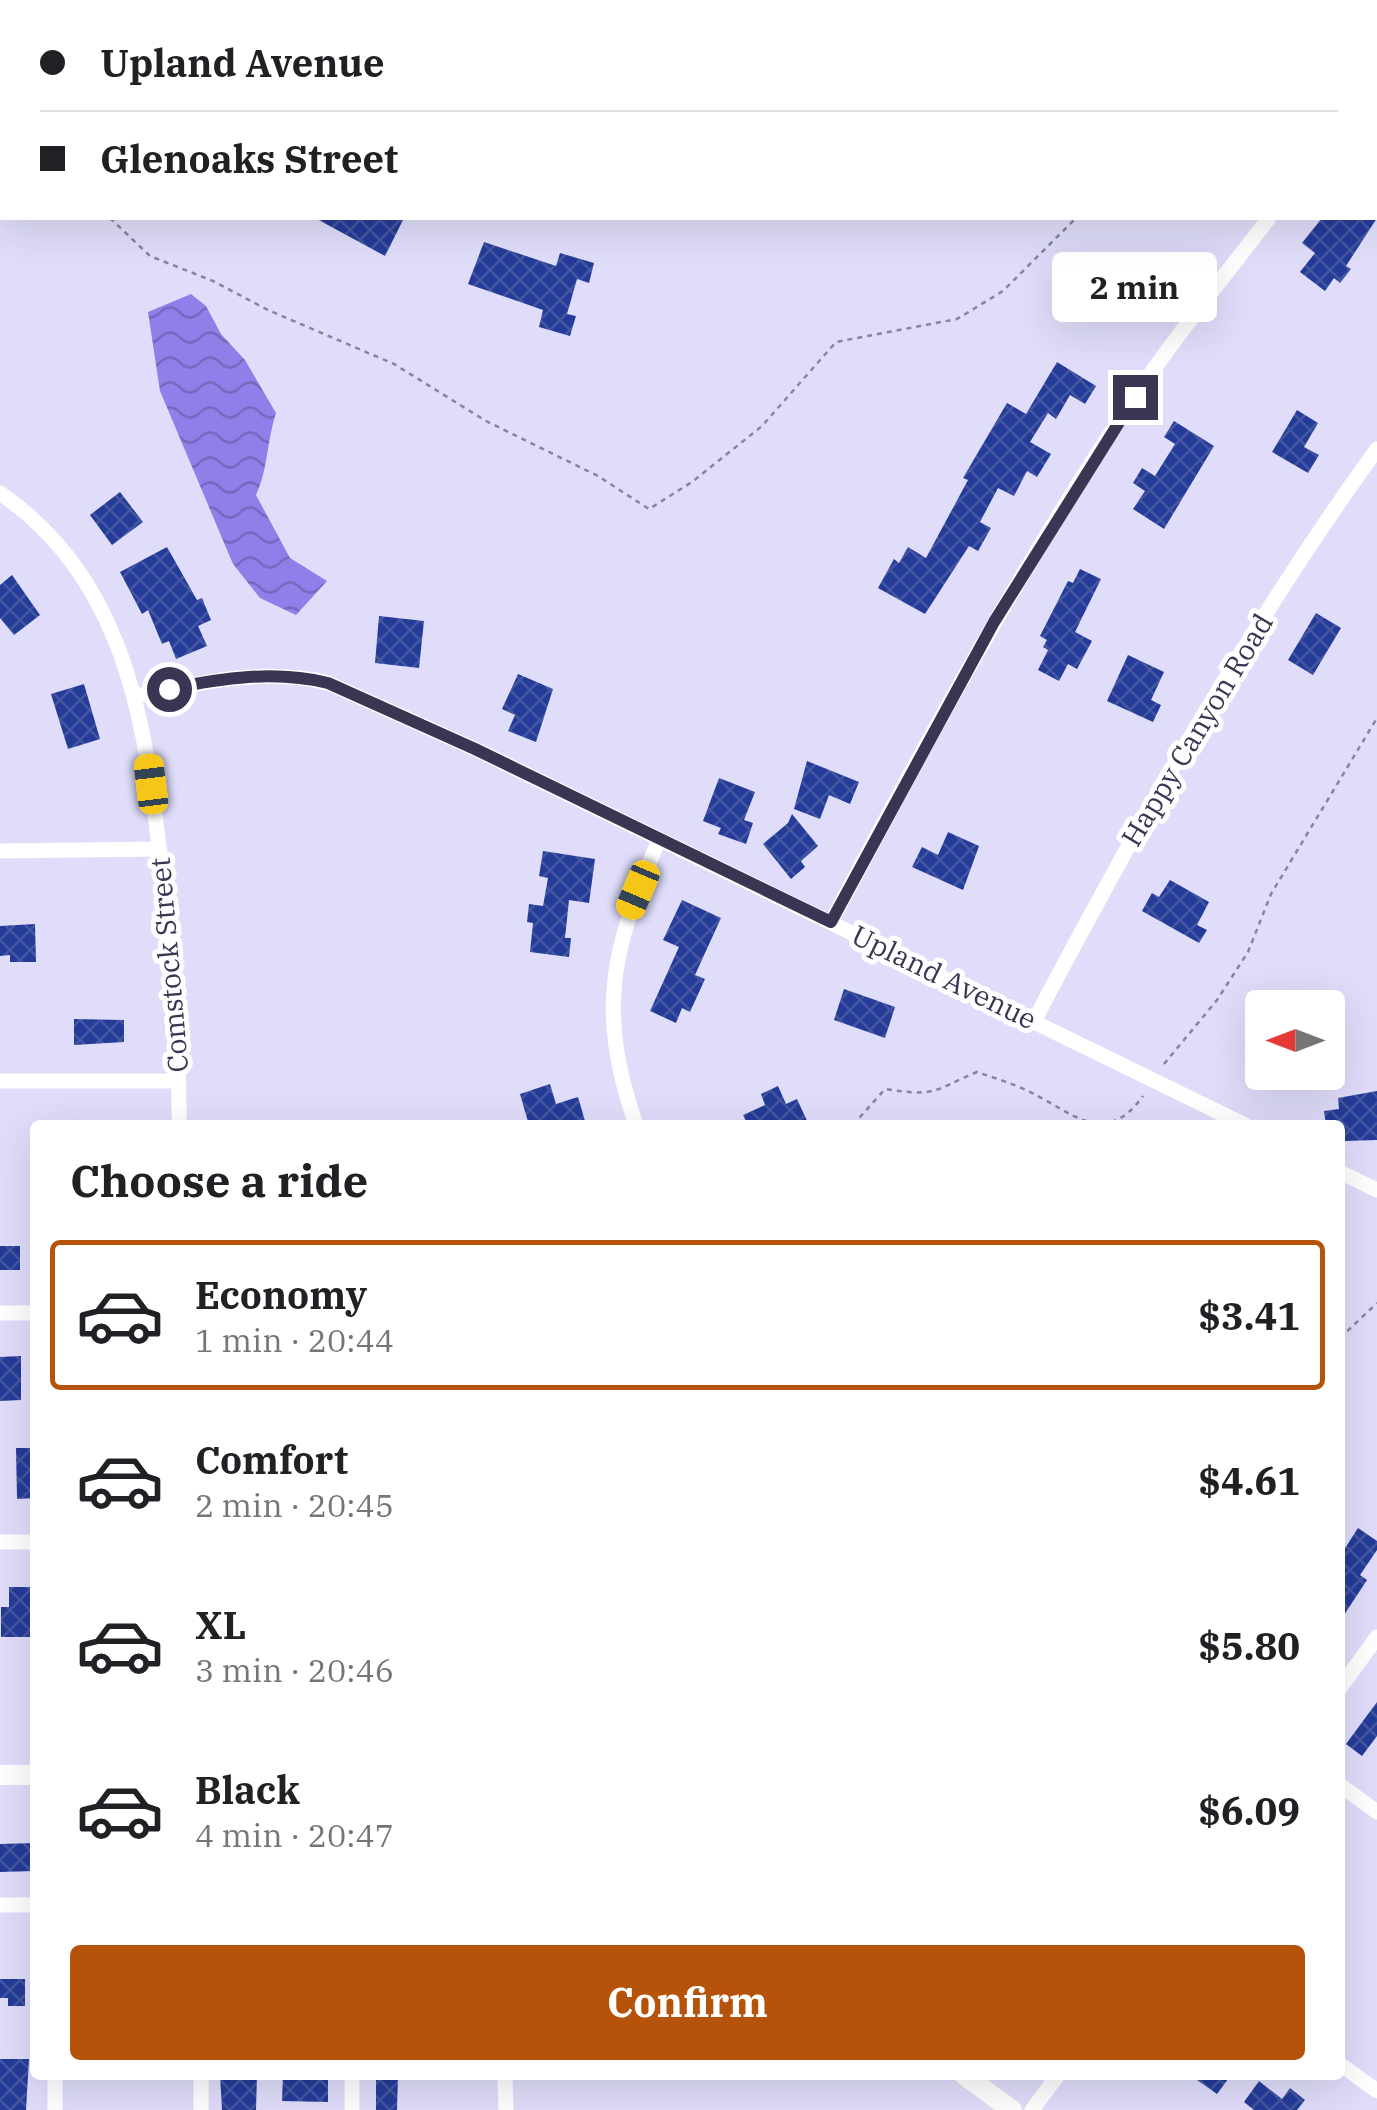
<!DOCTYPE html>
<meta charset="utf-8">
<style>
:root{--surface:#fff;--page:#f6f6f6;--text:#202124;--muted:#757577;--line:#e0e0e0;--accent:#b45309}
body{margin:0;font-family:"IBM Plex Serif",serif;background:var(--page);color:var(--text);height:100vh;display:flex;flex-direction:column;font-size:38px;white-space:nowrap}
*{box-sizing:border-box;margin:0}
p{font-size:32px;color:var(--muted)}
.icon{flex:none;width:55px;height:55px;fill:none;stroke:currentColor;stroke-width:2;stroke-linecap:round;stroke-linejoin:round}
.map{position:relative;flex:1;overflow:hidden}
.sheet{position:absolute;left:30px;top:1120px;width:1315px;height:960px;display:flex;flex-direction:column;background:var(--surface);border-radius:10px;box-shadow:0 10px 40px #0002}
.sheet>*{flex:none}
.top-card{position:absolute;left:0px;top:0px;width:1378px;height:220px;box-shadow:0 10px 40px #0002;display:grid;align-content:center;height:220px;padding:0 40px;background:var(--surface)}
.needle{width:65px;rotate:270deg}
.fabs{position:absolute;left:1245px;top:990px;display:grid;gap:20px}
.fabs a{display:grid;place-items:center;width:100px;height:100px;border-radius:10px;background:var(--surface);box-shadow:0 10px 40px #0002;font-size:50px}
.end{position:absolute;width:45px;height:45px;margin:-22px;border:12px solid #383652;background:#fff;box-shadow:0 0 0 5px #fff}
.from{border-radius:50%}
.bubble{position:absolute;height:70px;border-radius:10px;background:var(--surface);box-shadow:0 10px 40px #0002;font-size:32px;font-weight:800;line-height:70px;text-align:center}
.car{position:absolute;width:30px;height:60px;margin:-30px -15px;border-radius:12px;box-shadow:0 0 8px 2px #0007;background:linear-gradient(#f5c518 24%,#345 0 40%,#f5c518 0 76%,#345 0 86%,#f5c518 0)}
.top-card b{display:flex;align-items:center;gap:35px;height:95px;font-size:38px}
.top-card b+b{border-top:2px solid var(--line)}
.top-card i{width:25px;height:25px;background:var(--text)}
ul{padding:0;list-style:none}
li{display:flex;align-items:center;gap:30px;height:150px;margin:0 20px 15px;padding:0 20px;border:5px solid transparent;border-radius:10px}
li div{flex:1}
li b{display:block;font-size:38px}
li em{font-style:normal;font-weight:800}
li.current{border-color:var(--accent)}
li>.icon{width:90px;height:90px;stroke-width:1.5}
h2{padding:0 40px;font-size:45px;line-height:120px}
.cta{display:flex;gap:20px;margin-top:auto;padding:20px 40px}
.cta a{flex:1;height:115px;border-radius:10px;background:var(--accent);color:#fff;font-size:40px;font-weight:800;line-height:115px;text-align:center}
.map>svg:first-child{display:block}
.water{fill:url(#water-waves)}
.building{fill:url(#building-cross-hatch)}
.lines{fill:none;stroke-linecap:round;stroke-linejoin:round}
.path{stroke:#8684a0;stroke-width:2.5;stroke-dasharray:5 5;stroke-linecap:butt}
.street{stroke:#fff;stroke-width:15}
.secondary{stroke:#fff;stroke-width:20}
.route{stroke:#383652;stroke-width:12}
.labels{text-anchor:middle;stroke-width:10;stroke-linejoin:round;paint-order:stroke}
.street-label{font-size:28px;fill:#383652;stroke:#fff}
</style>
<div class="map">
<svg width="1377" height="2110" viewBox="0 0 1377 2110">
<defs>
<pattern id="water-waves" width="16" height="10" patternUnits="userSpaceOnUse" patternTransform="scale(2.5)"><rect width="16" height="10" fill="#8e7fe9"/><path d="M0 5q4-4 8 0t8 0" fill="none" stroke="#7569bf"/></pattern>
<pattern id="building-cross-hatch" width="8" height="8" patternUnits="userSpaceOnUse" patternTransform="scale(2.5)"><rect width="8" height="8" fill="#243b98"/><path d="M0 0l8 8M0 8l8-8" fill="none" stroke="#4456a2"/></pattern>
</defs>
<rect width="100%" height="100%" fill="#dfddfa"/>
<path class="water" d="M191,294L206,306L221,334L245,360L276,413C267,440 268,470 256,495L290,558L327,581L296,615L260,598L233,564L160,391L148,312Z"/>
<path class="building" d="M315,218H404L385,256Z
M1322,218H1377L1346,266L1351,269L1340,283L1334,278L1325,291L1300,272L1315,253L1302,243Z
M484,242L556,266L560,253L594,263L589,283L577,279L567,314L576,316L570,336L539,327L543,310L468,284Z
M1057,362L1096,386L1085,404L1070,395L1056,419L1048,413L1030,442L1051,454L1037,477L1027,471L1014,496L998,488L980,522L991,528L978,551L969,546L925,614L878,588L894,559L899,563L908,547L926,558L968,480L963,478L1007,403L1026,414Z
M1297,410L1318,423L1304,447L1319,455L1308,473L1272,452Z
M1174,421L1214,446L1164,529L1133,509L1145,491L1133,483L1142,468L1155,476L1175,444L1164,437Z
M120,492L143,522L112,545L90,515Z
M167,547L197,600L202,598L211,620L198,626L207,646L176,659L169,641L162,644L148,610L142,614L120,572Z
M1080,569L1101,579L1075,632L1092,641L1077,669L1068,664L1059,681L1038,670L1048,650L1043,647L1047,640L1040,636L1068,581L1073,583Z
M12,575L40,615L14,635L0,618V585Z
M1316,613L1341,628L1313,675L1288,660Z
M379,616L424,621L419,668L375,663Z
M1128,655L1164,672L1151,700L1161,705L1153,722L1107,701Z
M518,674L553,689L536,742L508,731L515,715L502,709Z
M84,684L100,739L68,749L51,694Z
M807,761L859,782L850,804L829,795L820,819L794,809Z
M719,778L755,792L744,820L753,823L746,844L718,834L721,828L703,821Z
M792,814L818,846L801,861L805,867L791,879L763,844L788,823Z
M948,832L979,846L963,890L912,867L922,847L938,855Z
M543,851L595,859L589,903L569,900L565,938H571L569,957L530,952L533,923L527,922L529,904L543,906L548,878L539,876Z
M1170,880L1209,902L1197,925L1207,930L1199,943L1142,911L1152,893L1159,897Z
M682,900L721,918L695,975L705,979L690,1012L682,1008L676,1023L650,1011L679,947L663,940Z
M35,924L36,962H10V955L0,956V926Z
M844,989L895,1007L885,1038L834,1020Z
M74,1019L124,1020V1042L74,1045Z
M550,1084L556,1104L578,1097L585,1121L529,1125L520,1094Z
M778,1086L786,1104L797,1099L809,1125H748L743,1115L765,1105L761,1094Z
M1377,1091V1140L1344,1141L1340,1125H1326L1324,1111L1339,1109L1338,1098Z
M0,1246H20V1270H0Z
M21,1356V1400L0,1401V1357Z
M16,1448H35V1498L17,1499Z
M1358,1528L1377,1541V1550L1360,1575L1367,1580L1340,1621V1556Z
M9,1587H34L35,1637H1V1607H9Z
M1377,1702V1736L1362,1756L1346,1744Z
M35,1843V1871L0,1872V1844Z
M0,1979H25V2006H8V1998H0Z
M0,2059H29L26,2110H0Z
M220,2075H257L256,2110H222Z
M283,2075H328V2102L282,2101Z
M376,2075H398L397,2110H376Z
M1190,2075H1231L1217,2094Z
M1259,2081L1282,2099L1290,2088L1305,2100L1297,2110H1254L1244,2102Z"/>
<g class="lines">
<path class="path" d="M1223,0V2
M0,85L2,87
M110,218L150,256L213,281L268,310L394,364L486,421L598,476L649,509L692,482L762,426L836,342L957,319L1003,291L1076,218
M1164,1064L1217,1000L1248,952L1271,894L1377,718
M853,1125L885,1089C936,1097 932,1091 977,1072C994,1078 1012,1083 1028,1091C1071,1111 1104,1150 1143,1096
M1340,1338L1377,1303"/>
<path class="street" d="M256,0L258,2
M777,0V2
M1375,81L1377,78
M0,493C135,586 149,747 164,896C172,972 180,1048 179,1125
M137,696C200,683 264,667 328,683L475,749L1245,1125
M0,851L160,849
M831,922C925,744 1020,568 1132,401C1174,338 1223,278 1269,218
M1034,1021C1138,824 1246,630 1377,449
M0,1081H179
M636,1125C596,1009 612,949 659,840
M1340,1172L1377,1190
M0,1313H35
M0,1542H35
M1340,1688L1377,1637
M1340,1785L1377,1812
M0,1905H35
M1340,2064L1377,2091
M55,2075V2110
M352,2075V2110
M505,2075L506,2110
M201,2110V2075
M1032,2110L1058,2075"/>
<path class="secondary" d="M0,1775H35
M964,2075L1012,2110"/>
</g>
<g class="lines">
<path class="route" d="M169,689C222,678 275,670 328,683L475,749L831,922L994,622L1135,397"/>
</g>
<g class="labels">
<g class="street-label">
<text transform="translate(1197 730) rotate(-59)" y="10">Happy Canyon Road</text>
<text transform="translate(169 965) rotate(-95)" y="10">Comstock Street</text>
<text transform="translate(944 977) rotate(26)" y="10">Upland Avenue</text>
</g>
</g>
</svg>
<div class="fabs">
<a><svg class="needle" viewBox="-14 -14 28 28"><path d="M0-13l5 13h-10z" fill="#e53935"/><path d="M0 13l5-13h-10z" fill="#757577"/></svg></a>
</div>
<i class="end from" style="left:169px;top:689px"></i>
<i class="end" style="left:1135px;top:397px"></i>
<div class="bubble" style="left:1052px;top:252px;width:165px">2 min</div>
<i class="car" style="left:151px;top:784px;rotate:353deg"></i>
<i class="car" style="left:638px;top:890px;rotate:203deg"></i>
<div class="top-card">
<b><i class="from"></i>Upland Avenue</b>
<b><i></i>Glenoaks Street</b>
</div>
<section class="sheet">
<h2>Choose a ride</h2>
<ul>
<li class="current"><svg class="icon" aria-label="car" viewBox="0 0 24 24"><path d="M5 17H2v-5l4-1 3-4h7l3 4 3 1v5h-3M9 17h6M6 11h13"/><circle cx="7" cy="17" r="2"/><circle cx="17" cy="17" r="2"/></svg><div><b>Economy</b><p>1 min · 20:44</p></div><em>$3.41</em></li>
<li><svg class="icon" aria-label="car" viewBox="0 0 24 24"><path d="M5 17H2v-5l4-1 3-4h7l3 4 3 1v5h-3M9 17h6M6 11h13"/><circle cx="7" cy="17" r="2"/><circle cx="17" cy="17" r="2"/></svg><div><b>Comfort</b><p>2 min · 20:45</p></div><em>$4.61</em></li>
<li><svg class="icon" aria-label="car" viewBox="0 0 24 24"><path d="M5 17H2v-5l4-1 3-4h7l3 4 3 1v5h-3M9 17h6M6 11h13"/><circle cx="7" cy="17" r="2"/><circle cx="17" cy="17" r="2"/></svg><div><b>XL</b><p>3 min · 20:46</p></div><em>$5.80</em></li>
<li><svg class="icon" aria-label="car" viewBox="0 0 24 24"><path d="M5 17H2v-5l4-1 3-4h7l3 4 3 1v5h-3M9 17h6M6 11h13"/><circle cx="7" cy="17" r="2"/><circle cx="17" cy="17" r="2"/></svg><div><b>Black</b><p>4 min · 20:47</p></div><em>$6.09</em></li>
</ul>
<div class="cta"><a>Confirm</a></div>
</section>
</div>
